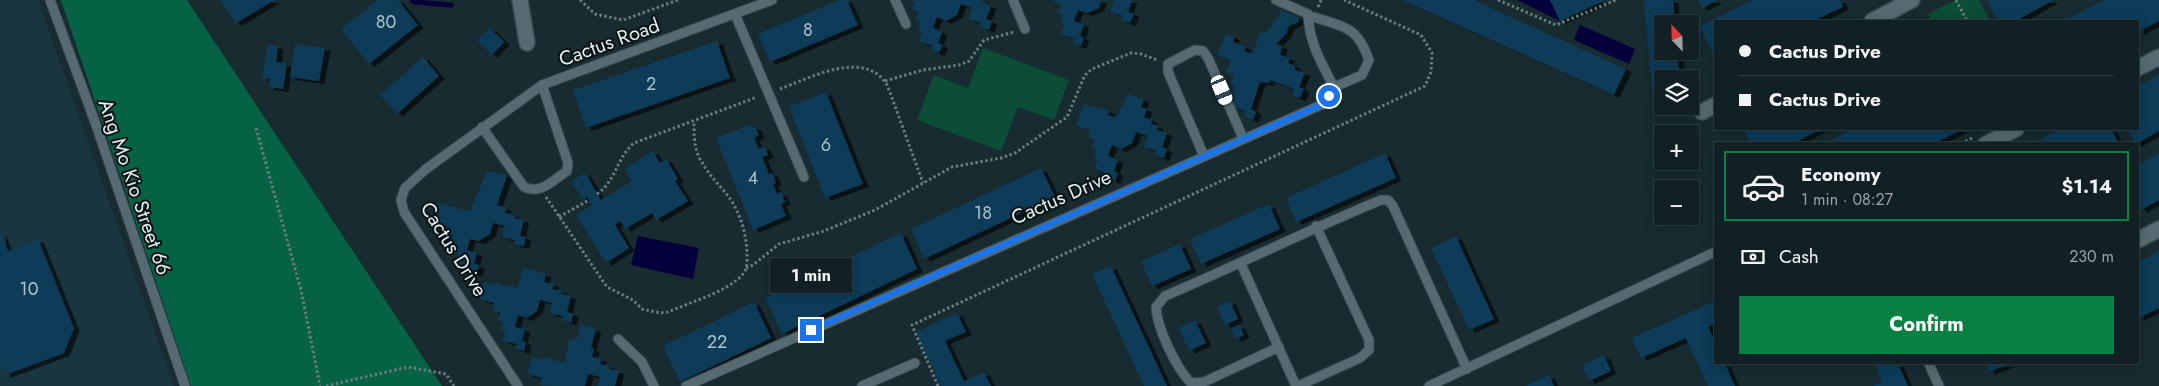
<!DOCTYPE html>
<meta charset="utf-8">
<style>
:root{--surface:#112024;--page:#1a282c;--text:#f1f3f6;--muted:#9ca3a6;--line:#303e41;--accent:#0b8043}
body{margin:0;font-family:Jost,sans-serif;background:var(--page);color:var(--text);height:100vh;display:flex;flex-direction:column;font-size:19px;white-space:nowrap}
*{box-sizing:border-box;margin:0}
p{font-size:16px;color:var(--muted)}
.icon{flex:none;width:28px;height:28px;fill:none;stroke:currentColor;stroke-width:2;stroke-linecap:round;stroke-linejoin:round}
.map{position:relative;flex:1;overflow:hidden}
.sheet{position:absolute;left:1714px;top:142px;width:425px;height:222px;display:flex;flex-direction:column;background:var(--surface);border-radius:0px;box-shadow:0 2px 12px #0003,0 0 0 1px var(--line)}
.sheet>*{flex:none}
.guide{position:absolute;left:1714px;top:20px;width:425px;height:110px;border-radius:0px;box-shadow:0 2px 12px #0003,0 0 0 1px var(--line);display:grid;align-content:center;height:110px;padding:0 25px;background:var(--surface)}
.needle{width:32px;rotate:337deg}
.controls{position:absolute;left:1654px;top:15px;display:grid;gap:10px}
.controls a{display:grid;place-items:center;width:45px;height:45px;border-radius:0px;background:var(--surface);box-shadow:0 2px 12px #0003,0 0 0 1px var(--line);font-size:25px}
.end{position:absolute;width:22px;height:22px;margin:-11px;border:6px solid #1a73e8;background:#fff;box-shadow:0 0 0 2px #fff}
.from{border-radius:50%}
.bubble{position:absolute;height:35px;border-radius:0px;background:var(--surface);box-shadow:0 2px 12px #0003,0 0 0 1px var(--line);font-size:16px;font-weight:700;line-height:35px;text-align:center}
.car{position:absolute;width:15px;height:30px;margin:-15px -8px;border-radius:6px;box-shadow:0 0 4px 1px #0007;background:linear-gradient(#fff 24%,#345 0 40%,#fff 0 76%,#345 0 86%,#fff 0)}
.guide b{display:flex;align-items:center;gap:18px;height:48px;font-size:19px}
.guide b+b{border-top:1px solid var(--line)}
.guide i{width:12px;height:12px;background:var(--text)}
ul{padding:9px 0 0;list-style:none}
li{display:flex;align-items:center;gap:15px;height:70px;margin:0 10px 8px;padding:0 15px;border:2px solid transparent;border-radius:0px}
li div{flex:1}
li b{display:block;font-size:19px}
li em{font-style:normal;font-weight:700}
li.active{border-color:var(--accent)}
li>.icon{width:45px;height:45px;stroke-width:1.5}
.pay{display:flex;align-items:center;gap:12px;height:55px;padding:0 25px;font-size:19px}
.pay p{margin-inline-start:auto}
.action{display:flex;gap:10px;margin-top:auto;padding:10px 25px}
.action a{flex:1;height:58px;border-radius:0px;background:var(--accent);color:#fff;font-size:20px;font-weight:700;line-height:58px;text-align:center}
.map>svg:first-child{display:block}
.built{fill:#19363e}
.green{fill:#0b4d36}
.forest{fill:#066245}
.water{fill:#03003c}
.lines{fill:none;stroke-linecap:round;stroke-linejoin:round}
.stream{stroke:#03003c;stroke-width:5}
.building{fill:#113b58;filter:url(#shadow)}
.service-casing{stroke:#38484c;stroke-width:11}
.minor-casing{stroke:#38484c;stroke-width:18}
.path{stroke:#6a7b7f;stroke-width:3;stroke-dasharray:2.5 2.5;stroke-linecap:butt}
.service{stroke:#566b71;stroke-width:9}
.minor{stroke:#566b71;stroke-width:15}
.route{stroke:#1a73e8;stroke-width:6}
.labels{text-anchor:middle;stroke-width:4;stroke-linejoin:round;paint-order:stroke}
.number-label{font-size:18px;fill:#aec2cc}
.street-label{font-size:20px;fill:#e3eff2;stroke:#091214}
</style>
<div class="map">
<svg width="2159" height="386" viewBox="0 0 2159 386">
<defs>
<filter id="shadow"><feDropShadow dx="5.5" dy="3" stdDeviation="0" flood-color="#0009"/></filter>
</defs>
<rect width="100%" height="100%" fill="#172b30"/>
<path class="built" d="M0,0H38L174,386H0Z"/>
<path class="green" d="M1955,0H1979L1990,21H1932L1928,14Z
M983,48L1069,80L1054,120L1018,107L1001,151L917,120L934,75L968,88Z"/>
<path class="forest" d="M61,0H187L442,386H191Z"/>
<path class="water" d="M1517,0H1550L1560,21Z
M1580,25L1635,49L1629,64L1574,40Z
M638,236L699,248L693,279L631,265Z"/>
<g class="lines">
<path class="stream" d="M412,0L414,2L451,5"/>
</g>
<path class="building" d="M220,0H275L236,23Z
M378,0H398L418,25L369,64L341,29Z
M839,0H847L858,25L770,62L758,34Z
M910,0H982V2L991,6L986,19L992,21L989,30L980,27L981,23L969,19L972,8L961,4L957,15L946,21L937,17L933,28L942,32L938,43L943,45L939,53L931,50L933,46L919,41L922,32L918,30L921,22L916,20L919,12L912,9L915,3Z
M1054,0H1101L1099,8L1087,13L1078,10L1074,21L1084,25L1080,36L1084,38L1081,46L1073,43L1074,39L1061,34L1064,24L1060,23L1063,15L1058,13L1061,5L1054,2Z
M1114,0H1132L1128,12L1134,14L1130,23L1121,20L1123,16L1110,11Z
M1402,0H1473L1626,69L1614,95Z
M1550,0H1606L1560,21Z
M1644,0H1673L1675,24H1662V51H1677L1680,79H1662V89L1652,90Z
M1698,0H1717L1702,8Z
M1753,0H1840L1843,7L1813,21H1715V58L1700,26Z
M1987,0H2053L2016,21H1998Z
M2105,0H2159V21L2138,32V21H2063Z
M1280,10L1299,18L1298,22L1289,26L1286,34L1276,44L1282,46L1280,55L1290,58L1288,63L1295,66V70L1305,73L1299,87L1304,89L1300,98L1292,95L1294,89L1270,80L1269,83L1260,82L1251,109L1256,112L1253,120L1244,116L1245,111L1231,106L1235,96L1231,94L1235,86L1230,84L1234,76L1226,72L1231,61L1217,55L1226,34L1234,37L1233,42L1246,47L1244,51L1253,54L1260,32L1264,33L1271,27L1274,20L1280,16Z
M490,28L504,42L492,55L477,40Z
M717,41L730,78L586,128L573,90Z
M295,44L325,48L319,81L290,77Z
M267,45L278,46L276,62L287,64L283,89L269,87L270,79L262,78Z
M423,57L439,76L397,114L380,95Z
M2159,75V131L2136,144L2128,129H2138V86Z
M826,92L863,184L825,198L789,107Z
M1128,94L1144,100L1141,107L1147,109L1144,117L1152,120L1151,124L1158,126L1157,130L1167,133L1162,147L1167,149L1164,158L1155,155L1156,151L1144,147L1148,136L1136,132L1132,143L1121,149L1112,145L1108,156L1118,160L1114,171L1118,173L1115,181L1107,178L1108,174L1094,169L1098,160L1094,158L1097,150L1092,148L1095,140L1088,137L1090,131L1076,125L1084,104L1109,111L1108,115L1116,118Z
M749,125L756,128L759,135L754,138L759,149L764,146L768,155L762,157L769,174L772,173L776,183L773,184L777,194L781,192L785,202L781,204L786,216L753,230L716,138Z
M1743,129H1821L1792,144H1751Z
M1853,129H1963L1933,144H1824Z
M2060,129H2111L2119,144H2031Z
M653,151L660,163L666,159L678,179L675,181L688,201L656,220L652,213L625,229L620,221L615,225L629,248L606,263L576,215L592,205L587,197L583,199L571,181L585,173L601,200L632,181L625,169Z
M1385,153L1396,178L1296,222L1286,198Z
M2159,153V200L2141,210L2138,204V165Z
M1041,168L1055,197L924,259L911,229Z
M487,171L507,175L497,205L506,208L505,213L515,215L514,218L524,220L520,236L526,237L524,246L514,244L515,240L502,237L505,226L493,223L490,234L479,241L470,239L467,250L477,253L474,264L479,265L477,274L468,272L469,268L455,264L458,254L453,253L455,245L450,244L453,235L445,233L447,226L432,222L437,203L470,211Z
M1269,204L1280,229L1201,264L1190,239Z
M0,231L8,251L38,239L74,328L64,353L5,375L2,367H0Z
M901,233L917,269L782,334L765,298Z
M1456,236L1494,319L1469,330L1431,248Z
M1180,244L1191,269L1152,286L1141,261Z
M2159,251V308L2138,318V263Z
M1111,266L1167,386H1144L1092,274Z
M523,268L546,274L544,282L554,284L552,289L562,291L561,294L571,296L567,312L573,314L571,323L562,320L563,316L549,313L552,303L540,300L537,311L527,318L518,315L515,327L525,329L522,341L526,342L524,351L515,348L517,344L502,341L505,331L501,330L503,322L498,321L500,312L492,310L494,303L480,299L484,282L494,285L495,283L517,288Z
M1230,301L1238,319L1225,325L1217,307Z
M1715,301V324L1708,327L1715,342V364H1725L1735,386H1708L1686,338L1641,358L1632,338Z
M754,302L771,338L680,382L663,346Z
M957,313L966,332L945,341L964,381L984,372L991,386H941L916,332Z
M1195,320L1206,343L1189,351L1179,328Z
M581,325L596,329L591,348L594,349L592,357L602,359L600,364L610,366L609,369L619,371L615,386H598L600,377L588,374L585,386H546L540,385L542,378L527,374L532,357L542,360L543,357L565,363L569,339L574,340L575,337L578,338Z
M1239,325L1244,335L1236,339L1231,329Z
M1604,355L1611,371L1589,381L1582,365Z
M1874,364H1898L1908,386H1872L1882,382Z
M1986,364H2009L1989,372Z
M1549,375L1554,386H1525Z"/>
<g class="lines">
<defs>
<path id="service" d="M50,0L95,122L185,386
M895,0L906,24
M1013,0L1025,29
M1276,0L1308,14C1309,43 1322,64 1335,89
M735,14L804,177
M482,127L524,187C541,195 553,180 567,171L568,163L542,85
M1204,156L1168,72V64L1195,50L1203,51L1208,58L1243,138
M1241,264L1296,386
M618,339L642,362L654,386
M1279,347L1204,382L1191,383C1176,368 1157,328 1156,307L1165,296C1238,265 1308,230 1381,200H1388L1393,206L1467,369
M1929,364L1939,386
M518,386L404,212L401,200L405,188L426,169L542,85L772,0
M686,386L1323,104L1339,85L1362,75L1369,60C1357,26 1346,28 1314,17
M862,386L915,363
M1298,386L1360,358L1369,350V340L1316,226
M1429,386L1715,252"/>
<path id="minor" d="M520,0L527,43
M1872,21L1912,0
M2138,68L2159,57
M1702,112L1715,105
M1986,144L2016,129
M2138,240L2159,229"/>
</defs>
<use href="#service" class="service-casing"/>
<use href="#minor" class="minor-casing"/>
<path class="path" d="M580,0L595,14L623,20L678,0
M1498,0L1556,25L1616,0
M1956,0L1967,21
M1318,7L1321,0
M885,81L923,70L959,65L969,61L984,40L1014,32
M780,89C810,78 867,47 888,87L923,183
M256,128L301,290L320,386
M1961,144L1972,138
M597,194C616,181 617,157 634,143L757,97
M546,197L607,287L633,300L642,309L661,313L668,312C690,302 728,292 743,274C748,268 747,259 747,252C746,231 739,209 725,192C716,182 707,172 700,159C694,148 694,135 694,122
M559,217L589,200
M746,268L753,265L779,244L824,231L875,210L952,167L1001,158L1015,153L1067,117L1085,75L1092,69L1131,53L1141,54L1157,60
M326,386L408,367L446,374L454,386
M938,386L912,325L1425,86L1431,72L1432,53L1421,35L1344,0"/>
<use href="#service" class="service"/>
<use href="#minor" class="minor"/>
</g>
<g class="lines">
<path class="route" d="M811,330L1323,104L1329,96"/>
</g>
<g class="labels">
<g class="number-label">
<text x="386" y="28">80</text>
<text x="808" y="36">8</text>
<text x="651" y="90">2</text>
<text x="826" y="151">6</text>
<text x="753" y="184">4</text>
<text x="983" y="219">18</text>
<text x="29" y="295">10</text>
<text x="717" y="348">22</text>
</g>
<g class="street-label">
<text transform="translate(609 42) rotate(-20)" y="7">Cactus Road</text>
<text transform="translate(135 187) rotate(71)" y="7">Ang Mo Kio Street 66</text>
<text transform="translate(1061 197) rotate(-24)" y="7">Cactus Drive</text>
<text transform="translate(454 249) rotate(58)" y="7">Cactus Drive</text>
</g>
</g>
</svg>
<div class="controls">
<a><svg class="needle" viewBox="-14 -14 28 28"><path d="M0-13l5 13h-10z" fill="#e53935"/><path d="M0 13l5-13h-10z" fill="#9ca3a6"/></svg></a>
<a><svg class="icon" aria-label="layers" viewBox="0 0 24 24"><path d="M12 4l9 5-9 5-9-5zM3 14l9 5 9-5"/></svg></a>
<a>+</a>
<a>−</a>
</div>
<i class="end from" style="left:1329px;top:96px"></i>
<i class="end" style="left:811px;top:330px"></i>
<div class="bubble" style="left:770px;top:258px;width:82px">1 min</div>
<i class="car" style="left:1222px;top:90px;rotate:157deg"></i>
<div class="guide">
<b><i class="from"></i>Cactus Drive</b>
<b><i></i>Cactus Drive</b>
</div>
<section class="sheet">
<ul>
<li class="active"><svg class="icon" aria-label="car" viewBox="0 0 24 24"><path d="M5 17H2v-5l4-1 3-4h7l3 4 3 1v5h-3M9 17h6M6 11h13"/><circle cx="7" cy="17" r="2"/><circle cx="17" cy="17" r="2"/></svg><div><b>Economy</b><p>1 min · 08:27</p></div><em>$1.14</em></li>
</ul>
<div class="pay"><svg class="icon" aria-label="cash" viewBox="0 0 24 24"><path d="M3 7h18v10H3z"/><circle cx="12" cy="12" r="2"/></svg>Cash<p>230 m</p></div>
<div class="action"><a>Confirm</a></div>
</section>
</div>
